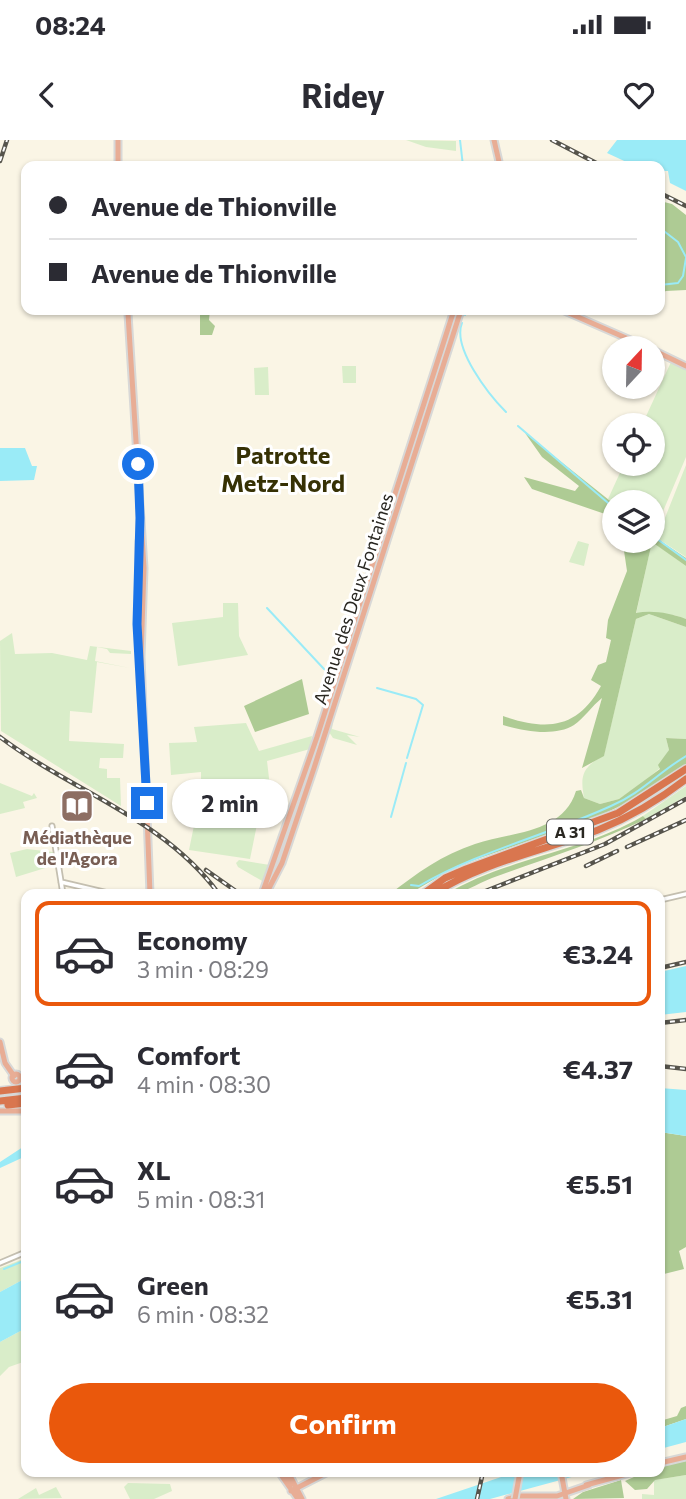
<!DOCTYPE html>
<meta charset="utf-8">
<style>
:root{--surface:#fff;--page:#f2f2f3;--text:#2b2b33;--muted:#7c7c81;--line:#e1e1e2;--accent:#ea580c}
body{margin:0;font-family:Commissioner,sans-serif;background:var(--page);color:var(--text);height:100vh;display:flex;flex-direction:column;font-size:26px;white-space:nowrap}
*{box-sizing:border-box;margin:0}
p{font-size:23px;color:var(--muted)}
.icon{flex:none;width:38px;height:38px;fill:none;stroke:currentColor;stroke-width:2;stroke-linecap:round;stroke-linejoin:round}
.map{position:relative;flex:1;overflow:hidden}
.sheet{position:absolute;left:21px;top:749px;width:644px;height:588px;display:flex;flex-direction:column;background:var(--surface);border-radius:14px;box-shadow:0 2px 5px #0004}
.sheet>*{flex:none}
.hud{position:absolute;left:21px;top:21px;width:644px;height:154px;border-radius:14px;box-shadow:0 2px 5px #0004;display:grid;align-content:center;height:154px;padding:0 28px;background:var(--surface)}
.needle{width:46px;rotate:22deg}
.tools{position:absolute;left:602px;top:196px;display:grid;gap:14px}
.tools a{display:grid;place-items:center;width:63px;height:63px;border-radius:50%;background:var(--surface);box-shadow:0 2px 5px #0004;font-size:35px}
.end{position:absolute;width:32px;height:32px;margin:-16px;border:9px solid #1a73e8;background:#fff;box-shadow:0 0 0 4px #fff}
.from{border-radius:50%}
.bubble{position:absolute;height:49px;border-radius:24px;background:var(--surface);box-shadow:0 2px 5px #0004;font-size:23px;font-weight:700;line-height:49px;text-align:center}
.hud b{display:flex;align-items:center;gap:24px;height:66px;font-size:26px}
.hud b+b{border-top:2px solid var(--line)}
.hud i{width:18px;height:18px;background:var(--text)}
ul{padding:12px 0 0;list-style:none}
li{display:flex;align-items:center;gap:21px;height:105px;margin:0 14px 10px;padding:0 14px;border:4px solid transparent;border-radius:14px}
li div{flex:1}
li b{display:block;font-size:26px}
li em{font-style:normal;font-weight:700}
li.active{border-color:var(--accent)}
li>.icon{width:63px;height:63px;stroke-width:1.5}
.cta{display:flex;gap:14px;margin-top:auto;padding:14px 28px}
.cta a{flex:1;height:80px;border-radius:42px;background:var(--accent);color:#fff;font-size:28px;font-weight:700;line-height:80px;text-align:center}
.status{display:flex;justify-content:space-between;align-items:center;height:49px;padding:0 35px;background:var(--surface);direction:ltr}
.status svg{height:19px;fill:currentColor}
header{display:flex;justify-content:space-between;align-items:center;height:91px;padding:0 28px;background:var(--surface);font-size:32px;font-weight:700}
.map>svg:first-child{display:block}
.green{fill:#d9edc9}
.forest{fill:#aecb94}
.water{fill:#9aebf7}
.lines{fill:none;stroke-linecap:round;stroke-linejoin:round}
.stream{stroke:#9aebf7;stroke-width:2}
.minor-casing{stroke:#c4bfb0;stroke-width:7}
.major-casing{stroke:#d8d8d7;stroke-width:9}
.highway-casing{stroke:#d8d8d7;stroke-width:10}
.minor{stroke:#fff;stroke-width:3.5}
.major{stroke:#e8ad95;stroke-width:5}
.highway{stroke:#d9764f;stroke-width:7}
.rail-casing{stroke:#56544c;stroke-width:4.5}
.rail{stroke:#fff;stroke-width:2;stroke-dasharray:5;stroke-linecap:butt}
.major-bridge-casing{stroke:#d8d8d7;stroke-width:9;stroke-linecap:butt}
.major-bridge{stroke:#e8ad95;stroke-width:5}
.route{stroke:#1a73e8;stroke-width:9}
.labels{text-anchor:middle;stroke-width:6;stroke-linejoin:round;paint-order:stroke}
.shield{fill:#fff;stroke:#696864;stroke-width:2}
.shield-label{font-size:16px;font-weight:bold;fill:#292721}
.street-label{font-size:18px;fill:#292721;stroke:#fff}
.education-label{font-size:18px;font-weight:bold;fill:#785e54;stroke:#fff}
.district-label{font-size:24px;font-weight:bold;fill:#363105;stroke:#fff}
</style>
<div class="status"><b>08:24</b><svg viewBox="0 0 49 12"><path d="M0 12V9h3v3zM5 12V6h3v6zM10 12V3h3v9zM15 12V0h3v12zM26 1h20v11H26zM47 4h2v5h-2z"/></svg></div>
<header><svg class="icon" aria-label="back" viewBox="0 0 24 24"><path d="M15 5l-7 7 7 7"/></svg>Ridey<svg class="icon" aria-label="heart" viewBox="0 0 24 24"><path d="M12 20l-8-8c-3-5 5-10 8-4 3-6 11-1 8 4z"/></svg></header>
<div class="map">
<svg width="686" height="1359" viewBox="0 0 686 1359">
<rect width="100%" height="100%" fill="#faf5e5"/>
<path class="green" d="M406,0L456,1V11L426,7Z
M671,222L686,229V317L653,395V362L614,364L608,359L624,324H653V285H642Z
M342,226H356V243H343Z
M268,227L269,255H255L254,228Z
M686,325V417L657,398Z
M578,401L589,404L584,426L569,422Z
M652,401L686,426V479L674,475L636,474Z
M223,463H238L239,496L248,515L178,526L172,483L223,477Z
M649,474L686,487V599L666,598L669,610L666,618L660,628L645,641L619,659L600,664L584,658C580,635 582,628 604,615L636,479Z
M12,493L15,514L52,513L87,520L90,506L131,511V514L110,513L107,509L97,507L95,521L130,528L97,522L92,573L70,571L69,601L124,604L123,618H100L99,628L107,629V638H120L121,666L1,591L0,501Z
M333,581L332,589L360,597L347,595L357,605L333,598L329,592Z
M246,583L259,611L312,596L310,609L267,621L271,655H263L250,719L189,710L197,671L201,669V632L171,635L169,603L197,602L194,587Z
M317,607L319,608L281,721L277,720Z
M0,643L32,656L34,653L37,658L23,662L25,668L0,674Z
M686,646V656L646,679L643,676Z
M27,709L53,712L55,725L16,737L10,713Z
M239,720L270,725L264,742L238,727L236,723Z
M26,1118V1138L0,1152V1128Z
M26,1188V1221L9,1227L0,1236V1202Z
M686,1335V1359H642V1354L654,1355V1340Z
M128,1343L170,1344L172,1351L154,1359H130L124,1347Z
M56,1347L62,1358L18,1359L36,1348L39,1355Z"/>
<path class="forest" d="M660,61L672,64L686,75V150L666,151L660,154Z
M200,170H210L209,180L215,186L212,195H200Z
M525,293L614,364V382L605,374L532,349L524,337L575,351L579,346L542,317Z
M653,396L686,418V426L652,402L636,473C652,470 670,473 686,479V487L649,474L636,479L604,616L582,628L602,558C592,566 584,578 574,585C555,597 523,591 503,585V576C547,591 577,589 601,546L591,540L598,525L606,522L611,500L606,498L608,480L627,431L623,404L615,401H653Z
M302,539L309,574L255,592L244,566Z
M666,598L686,599V624L637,658L597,677L457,726L409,754H390C417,733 442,715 475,704C510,692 563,694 576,651L581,650L584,658L600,664L619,659L660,629L658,625L669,610Z
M643,676L646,679C596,703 544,719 492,738C476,744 464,754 446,754C507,718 582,712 643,676Z
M660,992L686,996V1107L679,1111L684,1129L660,1135Z
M686,1266V1279L660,1288V1281L677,1276L681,1268Z
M686,1321V1335L655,1340L647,1349L635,1350L625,1341L645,1332H660L661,1326Z
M621,1340L624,1358L573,1359L583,1352Z"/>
<path class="water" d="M617,0H686V51L670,43L668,31H660V26H635L607,13Z
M0,308H25L32,326H37L34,340L0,341Z
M686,826V872L660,875V832Z
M660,948L686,950V996L660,992Z
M26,1005V1016L0,1028V1022Z
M26,1138V1188L0,1202V1152Z
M686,1279V1302L660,1309V1288Z
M516,1332H590L490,1359H419H436Z"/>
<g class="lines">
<path class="stream" d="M460,0L463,26
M660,88L678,102L686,117
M660,145L678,143L683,136L686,118
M465,175L466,170
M462,183C452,208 489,255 506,272
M518,286L614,368
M653,396L686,420
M267,468L324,529L334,536
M377,548L416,559L423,565L407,618
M391,677L406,623
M411,745L419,746C479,711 548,695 611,666C640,654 659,632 686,616
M4,1129L26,1120"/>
<defs>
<path id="minor" d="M52,686L63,754
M61,742L112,754
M660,760L686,754
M0,1123L26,1112"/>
<path id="major" d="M118,0V26
M494,0L500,26
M562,170L649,208
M128,174L144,428L141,517L150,754
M653,210L686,226
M139,401V496
M262,754L317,597L454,170
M266,754L282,723L314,628L461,170
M0,902L5,923L14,936
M12 938a4 4 0 1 1 8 0a4 4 0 1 1-8 0Z
M0,971H26
M660,1323L686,1317
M279,1332L298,1359
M283,1332L292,1344
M288,1332L302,1359
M561,1332L566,1359
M586,1345L634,1332
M291,1351L328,1332
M508,1359L519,1356H557L589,1345"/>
<path id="highway" d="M423,754L445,738L466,729L618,673L686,629
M433,754C483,722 543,711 598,690C630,677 659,660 686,639
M0,951L26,948
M0,961L26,958
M8,965L26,963"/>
</defs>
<use href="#minor" class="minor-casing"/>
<use href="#major" class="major-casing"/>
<use href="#highway" class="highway-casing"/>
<use href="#minor" class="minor"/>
<use href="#major" class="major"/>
<use href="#highway" class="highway"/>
<defs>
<path id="rail" d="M552,0L602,26
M0,21L7,0
M660,53L686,66
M0,597C73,652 163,678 219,754
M627,707L686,680
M586,726L617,711
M206,730L240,754
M478,754L605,704L686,659
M660,828L686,822
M660,883L686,880
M660,926L686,929
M477,1359L483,1332"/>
</defs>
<use href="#rail" class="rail-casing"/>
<use href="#rail" class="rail"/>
<defs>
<path id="major-bridge" d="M515,1359L520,1332"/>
</defs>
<use href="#major-bridge" class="major-bridge-casing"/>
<use href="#major-bridge" class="major-bridge"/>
</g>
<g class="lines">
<path class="route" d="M138,324L140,378L137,484L147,663"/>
</g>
<defs>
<symbol id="library-square" viewBox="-11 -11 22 22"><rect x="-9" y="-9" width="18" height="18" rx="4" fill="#8d6e63" stroke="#fff"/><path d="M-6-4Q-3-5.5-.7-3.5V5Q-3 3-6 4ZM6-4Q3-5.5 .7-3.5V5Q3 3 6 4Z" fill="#fff"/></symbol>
</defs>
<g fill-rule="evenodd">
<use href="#library-square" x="58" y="647" width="38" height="38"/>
</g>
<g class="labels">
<rect class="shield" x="547" y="679.5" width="46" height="25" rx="5"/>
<g class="shield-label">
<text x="570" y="698">A 31</text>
</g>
<g class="street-label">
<text transform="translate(354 459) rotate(-72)" y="6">Avenue des Deux Fontaines</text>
</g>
<g class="education-label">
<text x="77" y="704">Médiathèque<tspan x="77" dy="21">de l'Agora</tspan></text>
</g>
<g class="district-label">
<text x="283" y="324">Patrotte<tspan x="283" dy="28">Metz-Nord</tspan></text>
</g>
</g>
</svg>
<div class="tools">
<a><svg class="needle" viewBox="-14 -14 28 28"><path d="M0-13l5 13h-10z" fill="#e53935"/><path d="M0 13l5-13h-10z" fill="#7c7c81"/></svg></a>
<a><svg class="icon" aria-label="locate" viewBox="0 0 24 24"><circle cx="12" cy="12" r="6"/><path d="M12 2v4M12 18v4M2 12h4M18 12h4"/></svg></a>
<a><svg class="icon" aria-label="layers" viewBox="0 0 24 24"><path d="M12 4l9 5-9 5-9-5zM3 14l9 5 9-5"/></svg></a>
</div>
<i class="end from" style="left:138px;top:324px"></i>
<i class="end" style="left:147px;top:663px"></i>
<div class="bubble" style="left:172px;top:639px;width:116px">2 min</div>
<div class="hud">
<b><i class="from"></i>Avenue de Thionville</b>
<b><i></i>Avenue de Thionville</b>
</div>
<section class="sheet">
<ul>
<li class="active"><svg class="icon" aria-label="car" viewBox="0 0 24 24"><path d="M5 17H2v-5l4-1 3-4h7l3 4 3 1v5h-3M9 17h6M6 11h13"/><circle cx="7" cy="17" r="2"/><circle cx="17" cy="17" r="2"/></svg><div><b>Economy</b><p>3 min · 08:29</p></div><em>€3.24</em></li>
<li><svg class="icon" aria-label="car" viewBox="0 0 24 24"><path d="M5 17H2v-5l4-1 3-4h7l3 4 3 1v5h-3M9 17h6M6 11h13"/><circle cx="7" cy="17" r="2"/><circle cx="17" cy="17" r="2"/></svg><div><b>Comfort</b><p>4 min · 08:30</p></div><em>€4.37</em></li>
<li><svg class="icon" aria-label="car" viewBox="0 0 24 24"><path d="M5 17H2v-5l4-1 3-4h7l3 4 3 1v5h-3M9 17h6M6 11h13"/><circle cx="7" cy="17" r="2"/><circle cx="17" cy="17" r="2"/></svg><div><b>XL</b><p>5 min · 08:31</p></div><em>€5.51</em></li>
<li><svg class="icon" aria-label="car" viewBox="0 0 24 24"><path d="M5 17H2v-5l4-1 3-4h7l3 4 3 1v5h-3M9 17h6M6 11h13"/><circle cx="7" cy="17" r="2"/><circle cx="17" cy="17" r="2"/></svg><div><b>Green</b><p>6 min · 08:32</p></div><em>€5.31</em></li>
</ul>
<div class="cta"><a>Confirm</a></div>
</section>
</div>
